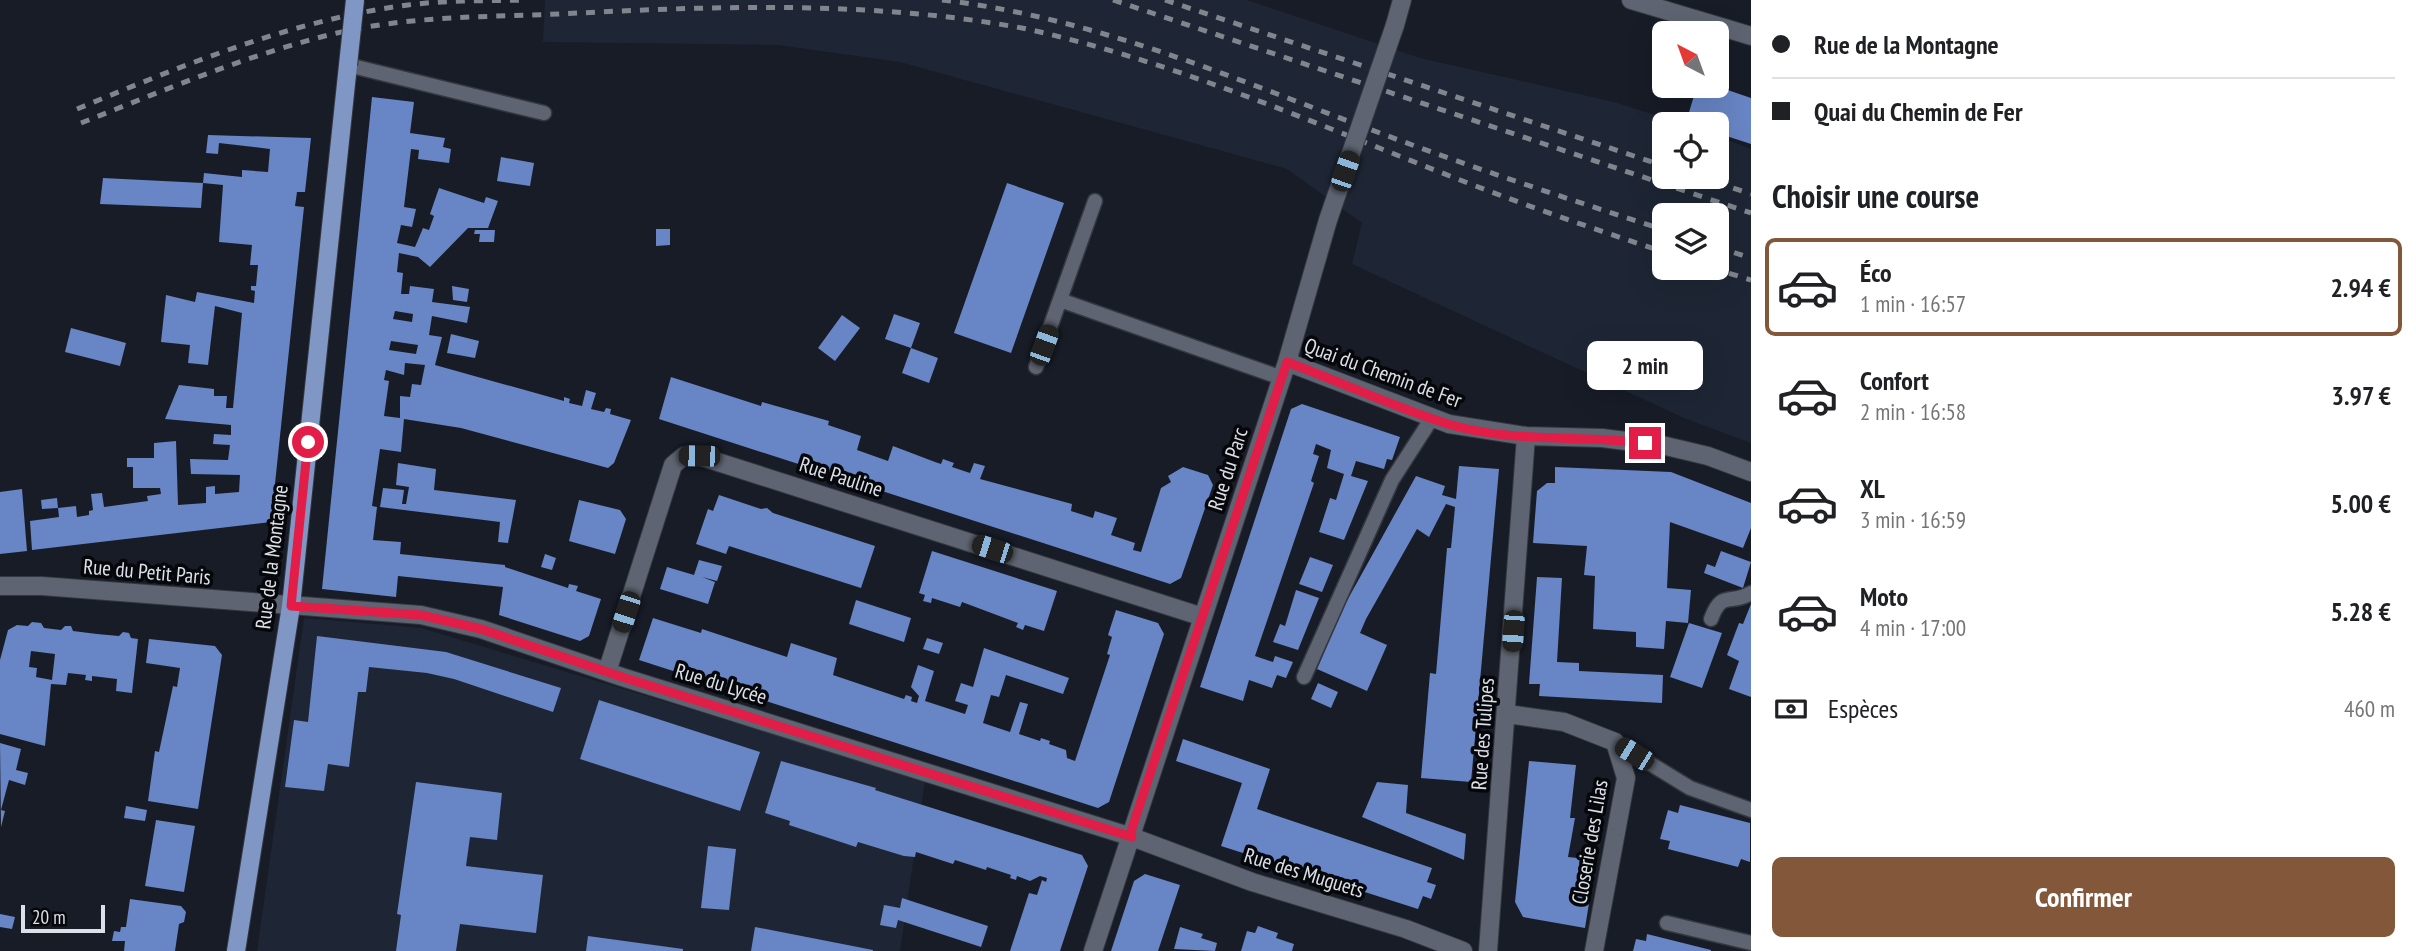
<!DOCTYPE html>
<html lang="fr">
<meta charset="utf-8">
<style>
:root{--surface:#fff;--page:#f2f2f2;--text:#202124;--muted:#757577;--line:#e0e0e0;--accent:#83583a}
body{margin:0;font-family:"PT Sans Narrow",sans-serif;background:var(--page);color:var(--text);height:100vh;display:flex;flex-direction:column;font-size:26px;white-space:nowrap}
*{box-sizing:border-box;margin:0}
p{font-size:23px;color:var(--muted)}
.icon{flex:none;width:38px;height:38px;fill:none;stroke:currentColor;stroke-width:2;stroke-linecap:round;stroke-linejoin:round}
.map{position:relative;flex:1;overflow:hidden}
.drawer{display:flex;flex-direction:column;background:var(--surface);width:665px}
.drawer>*{flex:none}
.top-card{display:grid;align-content:center;height:154px;padding:0 21px;background:var(--surface)}
.needle{width:46px;rotate:319deg}
.fabs{position:absolute;left:1652px;top:21px;display:grid;gap:14px}
.fabs a{display:grid;place-items:center;width:77px;height:77px;border-radius:10px;background:var(--surface);box-shadow:0 7px 28px #0002;font-size:35px}
.scale{position:absolute;left:21px;bottom:18px;width:84px;box-sizing:border-box;padding-left:7px;border:4px solid #dce0e7;border-top:0;font-size:19px;line-height:24px;white-space:nowrap;color:#dce0e7;-webkit-text-stroke:5px #05070b;paint-order:stroke}
.end{position:absolute;width:32px;height:32px;margin:-16px;border:9px solid #e11d48;background:#fff;box-shadow:0 0 0 4px #fff}
.from{border-radius:50%}
.bubble{position:absolute;height:49px;border-radius:10px;background:var(--surface);box-shadow:0 7px 28px #0002;font-size:23px;font-weight:800;line-height:49px;text-align:center}
.car{position:absolute;width:21px;height:42px;margin:-21px -10px;border-radius:9px;box-shadow:0 0 5px 2px #0007;background:linear-gradient(#222 24%,#8ab4d8 0 40%,#222 0 76%,#8ab4d8 0 86%,#222 0)}
.top-card b{display:flex;align-items:center;gap:24px;height:66px;font-size:26px}
.top-card b+b{border-top:2px solid var(--line)}
.top-card i{width:18px;height:18px;background:var(--text)}
ul{padding:0;list-style:none}
li{display:flex;align-items:center;gap:21px;height:98px;margin:0 14px 10px;padding:0 7px;border:4px solid transparent;border-radius:10px}
li div{flex:1}
li b{display:block;font-size:26px}
li em{font-style:normal;font-weight:800}
li.selected{border-color:var(--accent)}
li>.icon{width:63px;height:63px;stroke-width:1.5}
h2{padding:0 21px;font-size:32px;line-height:84px}
.pay{display:flex;align-items:center;gap:18px;height:77px;padding:0 21px;font-size:26px}
.pay p{margin-inline-start:auto}
.primary-button{display:flex;gap:14px;margin-top:auto;padding:14px 21px}
.primary-button a{flex:1;height:80px;border-radius:10px;background:var(--accent);color:#fff;font-size:28px;font-weight:800;line-height:80px;text-align:center}
main{display:flex;flex:1;min-height:0}
.map>svg:first-child{display:block}
.built{fill:#1e2635;fill-rule:evenodd}
.building{fill:#6885c5;fill-rule:evenodd}
.lines{fill:none;stroke-linecap:round;stroke-linejoin:round}
.service-casing{stroke:#34373f;stroke-width:17}
.minor-casing{stroke:#34373f;stroke-width:20}
.primary-casing{stroke:#34373f;stroke-width:20}
.service{stroke:#5e6471;stroke-width:14}
.minor{stroke:#5e6471;stroke-width:18}
.primary{stroke:#8096c5;stroke-width:18}
.rail{stroke:#81858e;stroke-width:5;stroke-dasharray:9 9;stroke-linecap:butt}
.minor-bridge-casing{stroke:#34373f;stroke-width:20;stroke-linecap:butt}
.primary-bridge-casing{stroke:#34373f;stroke-width:20;stroke-linecap:butt}
.minor-bridge{stroke:#5e6471;stroke-width:18}
.primary-bridge{stroke:#8096c5;stroke-width:18}
.route{stroke:#e11d48;stroke-width:9}
.labels{text-anchor:middle;stroke-width:7;stroke-linejoin:round;paint-order:stroke}
.street-label{font-size:21px;fill:#dce0e7;stroke:#05070b}
</style>
<main>
<div class="map">
<svg width="1751" height="951" viewBox="0 0 1751 951">
<rect width="100%" height="100%" fill="#171c27"/>
<path class="built" d="M545,0H1247L1420,58L1614,102L1683,124H1664V177H1717V136L1751,149V443L1684,418L1352,264L1362,223L1287,169L900,62L778,45L543,42ZM1664,215H1717V268H1664Z
M304,618L421,628L925,780L900,951H257Z"/>
<path class="building" d="M1697,86H1716L1751,98V144L1717,133V124L1686,122Z
M372,97L414,102L410,133L445,138L443,147L451,149L449,163L418,159L419,150L411,149L404,207L416,209L412,227L401,225L397,243L415,247L423,228L429,230L434,216L430,214L439,188L484,203L486,197L498,201L488,228H468L430,267L418,257L399,253L397,272L403,273L401,294H409L410,286L434,289L432,302L470,307L467,323L432,316L429,335L442,337L435,365L564,401V397L570,399L569,403L582,406L586,390L596,393L591,409L604,412L606,408L611,409L610,414L631,420L614,463L608,468L461,428L404,419L401,452L380,449L372,506L377,507L373,540L401,542L400,554L505,565V567L568,588L569,584L578,586L576,591L601,599L589,636L580,641L499,615L503,587L398,576L396,597L322,589ZM395,311L413,314L412,322L393,319ZM391,341L418,345L416,354L389,350ZM405,363L425,365L421,385L412,384L410,397L400,396V418L384,416L389,381L384,380L386,370L404,375Z
M208,135L311,138L305,192H297L295,206L304,207L271,522L32,550L30,521L59,517L58,508L76,506L77,517L89,515V511L93,510L91,494L102,493L104,507L148,501L147,496L161,494L160,488H133V467H127V458H154V443L176,441L178,505L206,503V487L215,486V494L239,492L240,475L191,474L190,459L228,460L230,445L213,444L214,434L231,435V425L165,419L179,385L214,389V396H227L226,408H233L242,313L215,306L208,365L188,363L190,345L161,342L166,295L195,302L197,292L254,303L255,291L251,290V286H256L258,265H250L252,245L219,242L223,185L203,183L204,173L242,177V170L268,172L270,149L219,143L218,154L206,153Z
M501,157L534,163L530,186L497,181Z
M103,178L203,183L201,208L100,204Z
M1007,183L1064,203L1011,353L954,333Z
M656,229H670V245L656,246Z
M475,230H495L494,242H479L480,234H474Z
M452,286L469,289L467,302L453,300Z
M894,314L920,323L911,348L885,339Z
M842,315L860,328L835,361L818,348Z
M71,328L126,343L120,366L65,352Z
M451,334L479,341L475,358L447,353Z
M911,348L938,358L929,383L902,373Z
M671,377L761,406L762,402L829,421L828,425L861,436L857,450L888,461L893,446L935,462L941,464L943,459L954,463L952,467L970,473L974,463L985,466L980,479L1072,504L1071,511L1093,518L1095,511L1117,518L1111,535L1135,543L1133,550L1141,552L1161,488L1171,482L1168,476L1183,467L1208,475L1213,485L1181,578L1170,584L659,419Z
M1302,404L1400,437L1392,460L1387,459L1384,469L1356,461L1351,476L1368,481L1344,540L1319,532L1330,498L1336,500L1344,474L1327,468L1331,450L1316,444L1313,454L1319,456L1311,481L1314,483L1255,656L1273,662L1275,656L1293,662L1286,678L1277,675L1272,688L1249,680L1243,701L1200,687L1291,409Z
M398,463L436,469L434,490L516,500L508,543L498,542L500,522L380,507L383,488L404,490L402,504H406L409,487L396,485Z
M1459,466L1499,469L1471,782L1421,778L1430,673L1436,674L1447,548H1451L1455,507L1446,504L1429,537L1417,529L1366,619L1360,633L1387,645L1367,691L1317,669L1344,606L1416,476L1445,486L1442,495L1456,499Z
M1555,467L1671,472L1751,503V528L1743,548L1670,522L1667,588L1691,590L1688,623L1666,621L1664,649L1636,647V632L1593,629L1595,576L1584,575L1587,546L1533,543L1537,491L1547,483H1555Z
M22,489L27,551L0,554V492Z
M719,495L761,509L767,508L773,513L875,546L861,588L729,546L726,554L696,544L708,509L713,511Z
M57,498L58,508L42,509L41,500Z
M579,500L620,510L626,519L615,554L569,541Z
M932,551L1057,591L1044,631L1025,625L1023,630L1016,627L1018,623L962,602L960,607L932,598L931,603L923,601L925,595L919,593Z
M1721,551L1751,562L1743,588L1704,573L1707,564L1715,567Z
M545,554L556,558L552,570L541,567Z
M1310,557L1333,565L1322,592L1299,584Z
M699,560L722,566L717,581L702,577L715,582L708,604L660,589L667,567L694,575Z
M1537,577L1562,578L1557,662L1579,663V671L1663,675L1662,703L1539,696L1540,684H1529Z
M1296,590L1319,598L1298,650L1273,642L1280,624L1285,626Z
M856,600L911,618L904,642L849,624Z
M1751,604V697L1729,689L1739,661L1727,655L1739,623L1743,624Z
M1116,610L1158,623L1164,634L1109,802L1098,808L639,660L653,618L701,633L702,629L787,657L791,643L837,658L833,675L904,699L906,695L912,697L911,701L917,703L919,696L911,687L918,665L934,671L925,701L965,714L968,705L955,701L961,683L973,687L984,648L1069,678L1063,694L1006,675L999,697L991,695L983,723L1010,732L1020,702L1028,704L1019,734L1040,741L1041,738L1050,741L1049,744L1066,750L1067,758L1075,761L1110,655L1107,654L1112,637L1108,635Z
M32,622L41,623L44,628L61,630L65,626H71L73,631L97,634L119,636L123,632L129,633L131,638L138,639L132,693L116,691L117,679L92,676V681L85,680L86,675L68,673L66,685L51,684L45,746L0,734V660L8,630L17,625L28,626ZM31,651L55,654L52,680L36,677L37,668L29,667Z
M1689,623L1722,633L1702,688L1670,677Z
M317,636L446,652L561,688L553,712L454,679L427,673L369,667L366,692H358L349,767L328,764L324,791L285,787L294,720L308,722Z
M927,638L943,643L939,654L923,649Z
M149,639L215,646L222,655L198,809L148,801L155,751L159,752L173,686L177,687L180,668L146,663Z
M1318,683L1338,692L1331,708L1311,699Z
M599,700L760,752L740,811L580,759Z
M1183,739L1270,769L1257,809L1432,868L1427,882L1436,885L1431,899L1423,896L1418,909L1221,846L1242,783L1176,761Z
M0,743L21,749L16,770L28,773L25,785L9,780L1,810L5,811L1,827Z
M781,761L876,788L875,790L1082,855L1088,866L1060,951H1010L1029,893L1037,895L1042,880L1046,882L1047,878L1040,876L1030,881L1017,876L1016,880L1010,878L1011,875L987,867L986,870L955,860L953,864L916,852L915,857L904,856L858,842L856,847L789,825L790,821L765,813Z
M1529,761L1576,765L1570,818H1575L1568,857L1596,860L1585,928L1523,917L1515,902Z
M416,782L502,793L497,840L470,837L466,866L543,875L536,933L460,924L456,951H396L401,915L397,914Z
M1377,782L1408,785L1406,813L1466,834L1464,860L1362,817Z
M1680,805L1750,823V862L1741,859L1738,867L1668,849L1670,841L1660,839L1668,810L1678,813Z
M126,806L147,810L145,821L124,818Z
M156,820L195,826L184,892L145,886Z
M708,846L736,849L729,910L701,908Z
M1145,874L1180,885L1158,951H1111L1134,881Z
M902,898L988,926L981,947L898,920L896,928L880,925L884,905L900,908Z
M130,899L181,906L186,912L184,922L179,924L175,951H124L125,941H112L114,931L120,932L121,927H126Z
M0,914L15,917L12,929L0,927Z
M1258,926L1278,933L1276,938L1294,944L1292,951H1241L1247,931L1255,933Z
M755,927L873,950V951H751Z
M1180,927L1203,934L1201,938L1217,943L1215,951L1174,949Z
M1647,934L1711,950V951H1633L1636,939L1646,941Z
M588,936L683,949V951H586Z"/>
<g class="lines">
<defs>
<path id="service" d="M348,65L544,113
M1060,300L1282,378
M1036,367L1095,201
M1711,619C1722,589 1730,606 1751,593
M1304,677L1392,480L1432,418
M1615,742L1690,788L1751,810
M1667,923L1751,943"/>
<path id="minor" d="M1631,0L1751,36
M1395,25L1402,0
M1287,362L1449,424L1526,436L1602,438L1666,446L1708,456L1751,472
M0,586H42L421,615L481,629L622,677L1132,837L1252,882L1406,929L1463,951
M607,672L673,465L684,456H699L1203,617
M1508,714L1564,722L1615,742L1626,778L1594,951
M1093,951L1287,362L1328,220
M1488,951L1526,436"/>
<path id="primary" d="M236,951L291,606L348,65"/>
</defs>
<use href="#service" class="service-casing"/>
<use href="#minor" class="minor-casing"/>
<use href="#primary" class="primary-casing"/>
<use href="#service" class="service"/>
<use href="#minor" class="minor"/>
<use href="#primary" class="primary"/>
<path class="rail" d="M942,0C1098,18 1242,82 1388,136C1479,170 1572,200 1664,230
M1113,0L1751,213
M1165,0L1664,166
M77,109C184,65 292,20 408,5C447,0 487,1 526,0
M81,123C165,90 249,54 337,33C409,16 485,17 559,14C713,6 874,0 1027,29C1175,62 1314,123 1455,178C1524,205 1594,229 1664,252
M1699,177L1751,194
M1717,247L1751,258
M1712,268L1751,280"/>
<defs>
<path id="minor-bridge" d="M1328,220L1395,25"/>
<path id="primary-bridge" d="M348,65L355,0"/>
</defs>
<use href="#minor-bridge" class="minor-bridge-casing"/>
<use href="#primary-bridge" class="primary-bridge-casing"/>
<use href="#minor-bridge" class="minor-bridge"/>
<use href="#primary-bridge" class="primary-bridge"/>
</g>
<g class="lines">
<path class="route" d="M308,442L291,606L421,615L481,629L622,677L1132,837L1131,832L1138,810L1287,362C1341,382 1393,407 1448,424C1510,443 1580,435 1645,443"/>
</g>
<g class="labels">
<g class="street-label">
<text transform="translate(1383 373) rotate(20)" y="7">Quai du Chemin de Fer</text>
<text transform="translate(1228 469) rotate(-72)" y="7">Rue du Parc</text>
<text transform="translate(841 477) rotate(18)" y="7">Rue Pauline</text>
<text transform="translate(272 557) rotate(-83)" y="7">Rue de la Montagne</text>
<text transform="translate(147 572) rotate(5)" y="7">Rue du Petit Paris</text>
<text transform="translate(721 684) rotate(17)" y="7">Rue du Lycée</text>
<text transform="translate(1483 734) rotate(-86)" y="7">Rue des Tulipes</text>
<text transform="translate(1590 842) rotate(-80)" y="7">Closerie des Lilas</text>
<text transform="translate(1304 873) rotate(17)" y="7">Rue des Muguets</text>
</g>
</g>
</svg>
<div class="fabs">
<a><svg class="needle" viewBox="-14 -14 28 28"><path d="M0-13l5 13h-10z" fill="#e53935"/><path d="M0 13l5-13h-10z" fill="#757577"/></svg></a>
<a><svg class="icon" aria-label="locate" viewBox="0 0 24 24"><circle cx="12" cy="12" r="6"/><path d="M12 2v4M12 18v4M2 12h4M18 12h4"/></svg></a>
<a><svg class="icon" aria-label="layers" viewBox="0 0 24 24"><path d="M12 4l9 5-9 5-9-5zM3 14l9 5 9-5"/></svg></a>
</div>
<div class="scale">20 m</div>
<i class="end from" style="left:308px;top:442px"></i>
<i class="end" style="left:1645px;top:443px"></i>
<div class="bubble" style="left:1587px;top:341px;width:116px">2 min</div>
<i class="car" style="left:1345px;top:171px;rotate:19deg"></i>
<i class="car" style="left:1044px;top:345px;rotate:20deg"></i>
<i class="car" style="left:699px;top:456px;rotate:271deg"></i>
<i class="car" style="left:992px;top:549px;rotate:288deg"></i>
<i class="car" style="left:626px;top:612px;rotate:198deg"></i>
<i class="car" style="left:1513px;top:631px;rotate:184deg"></i>
<i class="car" style="left:1634px;top:754px;rotate:302deg"></i>
</div>
<section class="drawer">
<div class="top-card">
<b><i class="from"></i>Rue de la Montagne</b>
<b><i></i>Quai du Chemin de Fer</b>
</div>
<h2>Choisir une course</h2>
<ul>
<li class="selected"><svg class="icon" aria-label="car" viewBox="0 0 24 24"><path d="M5 17H2v-5l4-1 3-4h7l3 4 3 1v5h-3M9 17h6M6 11h13"/><circle cx="7" cy="17" r="2"/><circle cx="17" cy="17" r="2"/></svg><div><b>Éco</b><p>1 min · 16:57</p></div><em>2.94 €</em></li>
<li><svg class="icon" aria-label="car" viewBox="0 0 24 24"><path d="M5 17H2v-5l4-1 3-4h7l3 4 3 1v5h-3M9 17h6M6 11h13"/><circle cx="7" cy="17" r="2"/><circle cx="17" cy="17" r="2"/></svg><div><b>Confort</b><p>2 min · 16:58</p></div><em>3.97 €</em></li>
<li><svg class="icon" aria-label="car" viewBox="0 0 24 24"><path d="M5 17H2v-5l4-1 3-4h7l3 4 3 1v5h-3M9 17h6M6 11h13"/><circle cx="7" cy="17" r="2"/><circle cx="17" cy="17" r="2"/></svg><div><b>XL</b><p>3 min · 16:59</p></div><em>5.00 €</em></li>
<li><svg class="icon" aria-label="car" viewBox="0 0 24 24"><path d="M5 17H2v-5l4-1 3-4h7l3 4 3 1v5h-3M9 17h6M6 11h13"/><circle cx="7" cy="17" r="2"/><circle cx="17" cy="17" r="2"/></svg><div><b>Moto</b><p>4 min · 17:00</p></div><em>5.28 €</em></li>
</ul>
<div class="pay"><svg class="icon" aria-label="cash" viewBox="0 0 24 24"><path d="M3 7h18v10H3z"/><circle cx="12" cy="12" r="2"/></svg>Espèces<p>460 m</p></div>
<div class="primary-button"><a>Confirmer</a></div>
</section>
</main>
